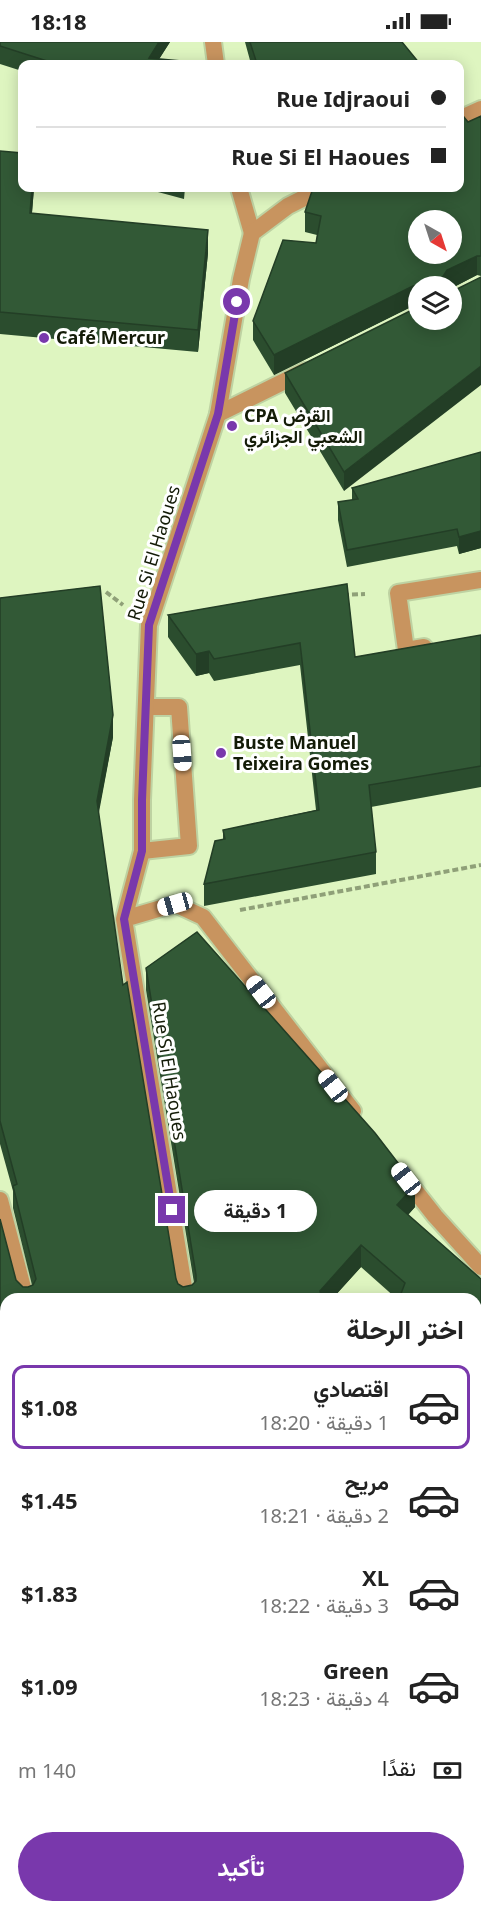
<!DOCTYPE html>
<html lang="ar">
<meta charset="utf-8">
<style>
:root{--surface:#fff;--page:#f6f6f6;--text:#222;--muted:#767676;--line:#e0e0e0;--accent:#7938ac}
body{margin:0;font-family:"Noto Sans",Vazirmatn,sans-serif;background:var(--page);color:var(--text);direction:rtl;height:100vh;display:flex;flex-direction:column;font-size:22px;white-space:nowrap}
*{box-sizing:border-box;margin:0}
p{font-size:20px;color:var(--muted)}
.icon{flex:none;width:33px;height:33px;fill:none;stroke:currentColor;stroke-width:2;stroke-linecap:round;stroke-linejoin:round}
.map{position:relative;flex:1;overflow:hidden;direction:ltr}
.details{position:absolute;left:0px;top:1251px;width:482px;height:620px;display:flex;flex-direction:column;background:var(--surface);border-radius:18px 18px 0 0;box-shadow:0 3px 15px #0003;direction:rtl}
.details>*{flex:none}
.hud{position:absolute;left:18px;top:18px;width:446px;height:132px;border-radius:12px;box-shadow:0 3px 15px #0003;direction:rtl;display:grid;align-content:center;height:132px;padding:0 18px;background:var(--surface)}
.needle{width:39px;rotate:141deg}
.controls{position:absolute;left:408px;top:168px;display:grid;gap:12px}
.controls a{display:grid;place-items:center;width:54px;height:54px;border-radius:50%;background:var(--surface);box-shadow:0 3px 15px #0003;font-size:30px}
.end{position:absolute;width:27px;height:27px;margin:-14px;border:8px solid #7938ac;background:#fff;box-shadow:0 0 0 3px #fff}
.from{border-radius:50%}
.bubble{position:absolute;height:42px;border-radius:21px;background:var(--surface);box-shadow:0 3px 15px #0003;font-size:20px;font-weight:700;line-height:42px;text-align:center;direction:rtl}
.car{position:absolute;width:18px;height:36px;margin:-18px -9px;border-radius:8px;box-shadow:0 0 4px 2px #0007;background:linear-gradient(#fff 24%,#345 0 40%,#fff 0 76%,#345 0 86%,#fff 0)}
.hud b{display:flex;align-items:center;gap:21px;height:57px;font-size:22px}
.hud b+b{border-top:2px solid var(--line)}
.hud i{width:15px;height:15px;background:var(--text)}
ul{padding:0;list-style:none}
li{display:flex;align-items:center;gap:18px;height:84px;margin:0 12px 9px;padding:0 6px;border:3px solid transparent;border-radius:12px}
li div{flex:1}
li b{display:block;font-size:22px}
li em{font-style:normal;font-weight:700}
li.current{border-color:var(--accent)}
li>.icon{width:54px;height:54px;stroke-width:1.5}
h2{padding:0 18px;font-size:27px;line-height:72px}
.pay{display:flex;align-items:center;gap:15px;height:66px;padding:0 18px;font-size:22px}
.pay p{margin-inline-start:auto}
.primary-button{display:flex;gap:12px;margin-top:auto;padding:12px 18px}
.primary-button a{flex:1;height:69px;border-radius:36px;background:var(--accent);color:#fff;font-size:24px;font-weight:700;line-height:69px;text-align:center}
.status{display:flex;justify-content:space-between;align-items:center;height:42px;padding:0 30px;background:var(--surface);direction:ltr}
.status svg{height:16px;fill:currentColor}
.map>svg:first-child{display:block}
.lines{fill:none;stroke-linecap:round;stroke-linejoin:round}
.service-casing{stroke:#bed2a2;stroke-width:20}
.pedestrian-casing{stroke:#bed2a2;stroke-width:20}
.minor-casing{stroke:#bed2a2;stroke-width:20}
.path{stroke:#8fa078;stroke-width:4;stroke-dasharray:6 3;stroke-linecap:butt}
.service{stroke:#c8945f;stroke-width:16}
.pedestrian{stroke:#c8945f;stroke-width:16}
.minor{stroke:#c8945f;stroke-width:16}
.wall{fill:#2b4d2e}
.shaded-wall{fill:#233e26}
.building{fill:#325936;stroke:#233e26;stroke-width:1.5;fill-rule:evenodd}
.route{stroke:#7938ac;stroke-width:8}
.poi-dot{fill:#7938ac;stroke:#fff;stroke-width:2}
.labels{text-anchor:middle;stroke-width:6;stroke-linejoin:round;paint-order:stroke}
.poi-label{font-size:18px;font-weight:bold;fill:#131b07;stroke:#fff;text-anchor:start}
.street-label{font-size:18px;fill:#131b07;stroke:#fff}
</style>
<div class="status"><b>18:18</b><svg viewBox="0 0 49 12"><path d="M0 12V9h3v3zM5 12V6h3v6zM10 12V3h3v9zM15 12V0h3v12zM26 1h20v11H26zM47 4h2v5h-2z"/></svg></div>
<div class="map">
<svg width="481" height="1870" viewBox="0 0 481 1870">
<rect width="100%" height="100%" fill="#def5c0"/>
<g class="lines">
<defs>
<path id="service" d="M213,0L216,22
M239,146L252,191
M424,605L406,608L398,551L481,538
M142,809L189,804L179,665H146"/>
<path id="pedestrian" d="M218,372L305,329"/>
<path id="minor" d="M459,77L481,67
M124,877L175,862L203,875L353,1069
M402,1132L435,1174L481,1225
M0,1158L26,1257
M186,1257L124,877L142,809V758L149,583L218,372L241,237L252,191L288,164L324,146
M291,1864L292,1870"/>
</defs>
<use href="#service" class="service-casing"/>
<use href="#pedestrian" class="pedestrian-casing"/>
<use href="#minor" class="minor-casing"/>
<path class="path" d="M106,550L123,563
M343,553L365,552
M240,868L481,823"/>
<use href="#service" class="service"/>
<use href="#pedestrian" class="pedestrian"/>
<use href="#minor" class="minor"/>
</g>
<path class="wall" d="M0,0H170L159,17L192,22H22V29L0,22Z
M245,0H402L420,22H251Z
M481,74V234L477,233L452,246V244H418V263L413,264L274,333L253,298V279L316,201L317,193L305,190V170Z
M0,109L22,146H34L32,171L208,211L198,310L0,292Z
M143,146H185L184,157Z
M418,265L344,449L285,351V331Z
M481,410V506L459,512L457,504L347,525L338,478V460L352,458V446Z
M347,542L355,615L481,593V745L371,765L376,810V832L204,864V842L223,797V788L316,768L300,623L214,639L209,631L196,634L168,595V573Z
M100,544L113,673V695L98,772L123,943L127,940L176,1237L178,1242L183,1245L192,1243L194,1241L146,948V926L197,890L375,1091L415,1143V1165L408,1173L481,1237V1376L476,1371V1257H397L361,1225L332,1257H6V1588L0,1589V1177L16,1238L23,1245H28L32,1243L13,1166V1149L0,1102V556Z
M481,1386V1770L476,1767V1400Z
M0,1675L6,1677V1864H72L71,1870H0Z
M301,1864H444L481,1870H303Z"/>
<path class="shaded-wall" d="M159,0H170L156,22L149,16Z
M32,146H34L30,194V171Z
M208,188V211L198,310V288Z
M477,214V233L452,246V244H442V236L447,228Z
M413,244V264L274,333V313Z
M481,324V343L344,449V430Z
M481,489V506L459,512V495Z
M209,609V631L196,634V612Z
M113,673V695L97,781V759Z
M415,1143V1165L397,1185V1163Z
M361,1203V1225L332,1257H320V1249Z
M6,1566V1588L0,1589V1567Z
M6,1767V1789L2,1786Z
M67,1864H72L71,1870H66Z"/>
<path class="building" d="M0,0H159L149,16L192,20V22H46L47,19L0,4Z
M250,0H402L420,22H257Z
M459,69L468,80L481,74V214H477L447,228L442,236L445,244H421L419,243L413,244L274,313L253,279L283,198L316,201L321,174L305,170L313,146H459ZM418,178H452V212H418Z
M0,109L22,111V146H32L30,171L208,188L198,288L0,270Z
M481,235V324L344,430L285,331L418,265V278H452V248L457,247Z
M481,410V489L459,495L457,487L347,508L338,460L358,457L352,446Z
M347,542L355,615L481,593V724L369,743L376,810L204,842L215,799L225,797L223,788L319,768L300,601L214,617L209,609L196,612L168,573Z
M100,544L113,673L97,759L123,943L127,940L176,1237L178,1242L183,1245L192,1243L196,1239V1233L146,926L197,890L375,1091L415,1143L397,1163L481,1237V1354L476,1349V1257H399L405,1241L361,1203L320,1249L322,1257H6V1566L0,1567V1177L16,1238L23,1245H28L33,1243L36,1237L13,1144L17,1142L0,1079V556Z
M481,1386V1640L476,1637V1400Z
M476,1659L481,1661V1748L476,1745Z
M0,1675L6,1677V1767L2,1786L6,1787V1861L0,1860Z
M481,1851V1870H311L309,1864H444V1865L476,1864V1853Z
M21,1864H67L66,1870H20Z"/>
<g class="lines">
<path class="route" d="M172,1168L124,877L142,809V758L149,583L218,372L237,260"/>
</g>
<g class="poi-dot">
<circle cx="44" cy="296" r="6"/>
<circle cx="232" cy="384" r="6"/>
<circle cx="221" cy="711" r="6"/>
</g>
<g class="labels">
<g class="poi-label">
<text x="56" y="302">Café Mercur</text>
<text x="244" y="380">CPA القرض<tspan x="244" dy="21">الشعبي الجزائري</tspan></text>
<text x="233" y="707">Buste Manuel<tspan x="233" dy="21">Teixeira Gomes</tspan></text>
</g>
<g class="street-label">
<text transform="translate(154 511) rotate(-73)" y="6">Rue Si El Haoues</text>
<text transform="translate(169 1029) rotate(81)" y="6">Rue Si El Haoues</text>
</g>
</g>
</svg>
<div class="controls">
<a><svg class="needle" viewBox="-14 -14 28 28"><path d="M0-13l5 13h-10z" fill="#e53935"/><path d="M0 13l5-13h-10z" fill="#767676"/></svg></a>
<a><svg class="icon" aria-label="layers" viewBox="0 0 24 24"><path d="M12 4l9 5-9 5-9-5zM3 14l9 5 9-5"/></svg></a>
</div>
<i class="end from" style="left:237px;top:260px"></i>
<i class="end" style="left:172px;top:1168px"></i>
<div class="bubble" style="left:194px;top:1148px;width:123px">1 دقيقة</div>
<i class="car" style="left:182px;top:711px;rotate:176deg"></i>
<i class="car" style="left:175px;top:862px;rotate:254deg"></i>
<i class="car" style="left:261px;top:950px;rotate:322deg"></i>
<i class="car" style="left:333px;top:1044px;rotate:322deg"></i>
<i class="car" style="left:406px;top:1137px;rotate:322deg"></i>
<div class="hud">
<b><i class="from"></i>Rue Idjraoui</b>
<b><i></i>Rue Si El Haoues</b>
</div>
<section class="details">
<h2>اختر الرحلة</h2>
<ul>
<li class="current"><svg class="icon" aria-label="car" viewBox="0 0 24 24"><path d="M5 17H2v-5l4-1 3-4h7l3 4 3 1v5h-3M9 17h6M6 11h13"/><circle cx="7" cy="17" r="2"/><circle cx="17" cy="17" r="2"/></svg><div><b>اقتصادي</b><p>1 دقيقة · 18:20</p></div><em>$1.08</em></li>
<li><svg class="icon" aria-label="car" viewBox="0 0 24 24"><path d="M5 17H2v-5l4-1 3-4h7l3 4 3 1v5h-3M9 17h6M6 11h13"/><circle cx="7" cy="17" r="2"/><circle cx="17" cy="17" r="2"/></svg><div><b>مريح</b><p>2 دقيقة · 18:21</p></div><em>$1.45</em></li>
<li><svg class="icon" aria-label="car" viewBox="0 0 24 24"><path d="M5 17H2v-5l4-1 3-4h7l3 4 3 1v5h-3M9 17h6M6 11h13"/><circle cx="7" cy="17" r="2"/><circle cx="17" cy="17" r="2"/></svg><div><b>XL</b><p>3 دقيقة · 18:22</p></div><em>$1.83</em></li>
<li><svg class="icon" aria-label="car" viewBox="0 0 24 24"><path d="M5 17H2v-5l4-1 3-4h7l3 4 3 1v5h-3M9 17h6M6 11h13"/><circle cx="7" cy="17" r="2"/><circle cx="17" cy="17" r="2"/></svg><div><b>Green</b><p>4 دقيقة · 18:23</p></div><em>$1.09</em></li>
</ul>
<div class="pay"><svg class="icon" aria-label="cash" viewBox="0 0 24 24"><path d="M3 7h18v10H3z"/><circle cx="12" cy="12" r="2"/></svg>نقدًا<p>140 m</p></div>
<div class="primary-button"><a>تأكيد</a></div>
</section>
</div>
